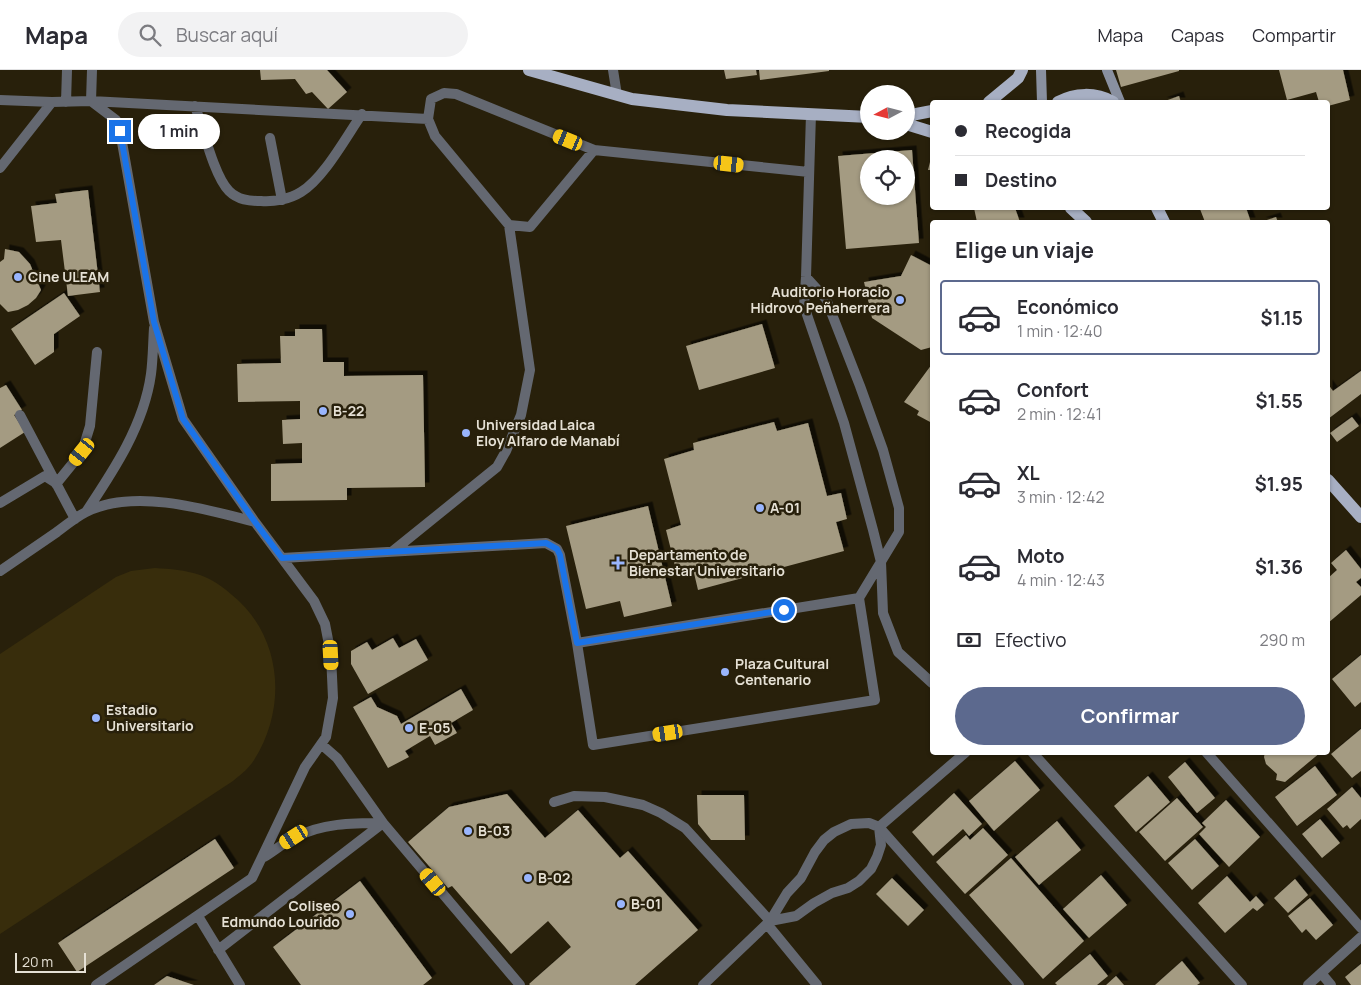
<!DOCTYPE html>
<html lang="es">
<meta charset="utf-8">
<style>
:root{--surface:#fff;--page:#f2f2f3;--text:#2b2b33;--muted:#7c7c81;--line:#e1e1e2;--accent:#5c698e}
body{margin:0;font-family:Manrope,sans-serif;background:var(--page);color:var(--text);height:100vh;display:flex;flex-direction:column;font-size:19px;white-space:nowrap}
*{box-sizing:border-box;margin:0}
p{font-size:16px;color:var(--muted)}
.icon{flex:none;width:28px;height:28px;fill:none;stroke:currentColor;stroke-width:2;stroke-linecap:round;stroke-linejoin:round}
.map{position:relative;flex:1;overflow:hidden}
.side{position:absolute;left:930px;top:150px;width:400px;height:535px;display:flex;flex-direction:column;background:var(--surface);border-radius:5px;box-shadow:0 1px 4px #0004}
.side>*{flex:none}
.top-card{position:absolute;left:930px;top:30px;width:400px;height:110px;border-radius:5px;box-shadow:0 1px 4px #0004;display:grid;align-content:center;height:110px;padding:0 25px;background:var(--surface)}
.needle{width:32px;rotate:263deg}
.fabs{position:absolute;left:860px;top:15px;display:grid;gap:10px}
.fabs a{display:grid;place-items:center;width:55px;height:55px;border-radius:50%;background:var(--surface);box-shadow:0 1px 4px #0004;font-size:25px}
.scale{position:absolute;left:15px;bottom:12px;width:71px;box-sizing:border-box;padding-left:5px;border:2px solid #e5e0d4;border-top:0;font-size:14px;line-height:18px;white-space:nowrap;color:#e5e0d4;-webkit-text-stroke:4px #28200b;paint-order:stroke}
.end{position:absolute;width:22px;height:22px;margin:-11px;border:6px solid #1a73e8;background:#fff;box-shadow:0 0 0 2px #fff}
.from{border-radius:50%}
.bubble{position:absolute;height:35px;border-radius:18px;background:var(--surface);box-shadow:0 1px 4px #0004;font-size:16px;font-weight:700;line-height:35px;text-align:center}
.car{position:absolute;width:15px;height:30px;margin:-15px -8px;border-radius:6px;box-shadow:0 0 4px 1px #0007;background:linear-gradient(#f5c518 24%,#345 0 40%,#f5c518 0 76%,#345 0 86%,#f5c518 0)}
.top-card b{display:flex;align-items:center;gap:18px;height:48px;font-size:19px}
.top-card b+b{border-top:1px solid var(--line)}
.top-card i{width:12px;height:12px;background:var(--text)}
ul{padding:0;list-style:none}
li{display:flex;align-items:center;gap:15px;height:75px;margin:0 10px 8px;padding:0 15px;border:2px solid transparent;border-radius:5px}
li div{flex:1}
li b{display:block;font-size:19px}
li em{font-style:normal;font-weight:700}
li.current{border-color:var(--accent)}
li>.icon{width:45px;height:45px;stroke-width:1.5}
h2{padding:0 25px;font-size:22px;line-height:60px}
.pay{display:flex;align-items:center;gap:12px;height:55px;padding:0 25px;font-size:19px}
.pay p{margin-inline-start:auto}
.button{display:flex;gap:10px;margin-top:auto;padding:10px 25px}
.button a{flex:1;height:58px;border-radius:30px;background:var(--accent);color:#fff;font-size:20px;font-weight:700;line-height:58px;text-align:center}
header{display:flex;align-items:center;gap:30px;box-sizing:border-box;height:70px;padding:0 25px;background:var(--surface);border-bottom:1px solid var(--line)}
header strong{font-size:24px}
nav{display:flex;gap:28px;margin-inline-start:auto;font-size:18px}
.search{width:350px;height:45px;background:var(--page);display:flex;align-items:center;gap:12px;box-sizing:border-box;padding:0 18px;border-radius:28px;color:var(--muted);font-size:19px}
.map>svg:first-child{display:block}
.green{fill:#382d0c}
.building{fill:#a49b82;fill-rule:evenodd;filter:url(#shadow)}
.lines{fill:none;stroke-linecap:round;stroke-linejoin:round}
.lane{stroke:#646871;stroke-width:10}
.street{stroke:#646871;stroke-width:10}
.secondary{stroke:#8990a0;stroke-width:10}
.primary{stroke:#a7afc3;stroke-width:12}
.route{stroke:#1a73e8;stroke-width:6}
.poi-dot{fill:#99b5fd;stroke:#28200b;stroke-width:2}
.labels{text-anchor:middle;stroke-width:5;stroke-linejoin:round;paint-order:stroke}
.poi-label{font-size:14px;font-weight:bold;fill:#e5e0d4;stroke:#28200b;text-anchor:start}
</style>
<header>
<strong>Mapa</strong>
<div class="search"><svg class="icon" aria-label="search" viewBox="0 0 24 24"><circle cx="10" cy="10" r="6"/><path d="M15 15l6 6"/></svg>Buscar aquí</div>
<nav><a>Mapa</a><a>Capas</a><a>Compartir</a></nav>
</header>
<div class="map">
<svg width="1361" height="915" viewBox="0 0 1361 915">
<defs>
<filter id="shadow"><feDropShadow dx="4.5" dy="-4.5" stdDeviation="0" flood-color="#0009"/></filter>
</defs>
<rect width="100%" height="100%" fill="#28200b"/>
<path class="green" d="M155,498C170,499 185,500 200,505C212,509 223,517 232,525C283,566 288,640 252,693C247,700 239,706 233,711L0,864V584L116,507L131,501Z"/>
<path class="building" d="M260,0H327L347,22L328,39L312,22L306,24L295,9L261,10Z
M724,0H756L757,5L726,9Z
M759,0H829V1L760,10Z
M1116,0H1179V1L1121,17Z
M1279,0H1343L1350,30L1328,36V32H1319L1316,22L1287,30Z
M1179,26L1181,32H1162Z
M912,80L919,173L846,179L838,86ZM869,89H906V126H869Z
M932,84V100H928Z
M88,120L100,222L68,226L61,170L36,172L31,136L57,133L55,124Z
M974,138H1015L1020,152H977Z
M1204,138H1246L1251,152H1205L1200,139Z
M1276,147L1278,152H1261Z
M5,179L19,182L30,194L41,220L36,228L28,235L18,240L8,242L0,234V192L4,189Z
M911,185L932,196V277L921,280L872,248L864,212L901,206Z
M64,223L80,246L54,264V282L35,295L11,259Z
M762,254L775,298L699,320L686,276Z
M295,259H322L323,292H344V306L423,305L425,417L347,418V430L271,431V394L302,393V373L283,374L282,350L300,349V331L238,332L237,294L281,293L280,266H295Z
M932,294V353L917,345L919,341L904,332Z
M1361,301V324L1328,349V314L1333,321Z
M6,315L22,340L14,345L25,362L0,378V318Z
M1352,347L1359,356L1337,372L1330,363Z
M774,352L777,361L808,353L827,426L841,423L847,449L836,452L844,481L698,520L694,503L678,508L666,460L681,455L664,389L694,380L693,373Z
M648,436L672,536L624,547L620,531L586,539L566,456Z
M1346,480L1361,499V508L1356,512L1361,517V525L1328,553V508L1337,500L1331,493Z
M393,568L399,578L416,569L428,590L368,624L351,594V581L367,572L372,580Z
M1361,585V632L1355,637L1332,609Z
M461,619L473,640L451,653L457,663L435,675L430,666L405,681L409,687L388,698L353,637L371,627L377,637L397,646L401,654Z
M1361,659V701L1352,708L1331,684Z
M1265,682H1321L1285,712L1276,710L1277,704L1266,694L1264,687Z
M1015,691L1040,720L994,761L969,731Z
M1185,692L1215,728L1197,743L1168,707Z
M1315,696L1337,725L1297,756L1275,727Z
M1148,706L1170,732L1136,762L1114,736Z
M1352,717L1361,728V749L1350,759L1347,755L1343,758L1327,739Z
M954,723L982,754L969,766L963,759L933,786L912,762Z
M507,724L545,768L578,740L620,788L628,781L698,860L635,915H530L529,914L571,877L548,851L511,884L452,816L448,818L408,772L449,737Z
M697,725H744L745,770H711L698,754Z
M1177,728L1203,757L1165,791L1139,762Z
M1226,730L1260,767L1229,797L1199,764L1206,757L1202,753Z
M1320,749L1340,773L1322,788L1302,764Z
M1057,751L1081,780L1039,815L1015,787Z
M983,758L1008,785L965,824L936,792L966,765L970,770Z
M215,769L234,798L77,902L58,873Z
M1195,769L1219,796L1192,820L1168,793Z
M1011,788L1084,871L1043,909L969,825Z
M1101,805L1127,835L1089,868L1063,839Z
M1227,806L1250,832L1256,826L1264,835L1257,841L1253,838L1225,863L1198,833Z
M892,808L924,840L908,856L876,824Z
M1295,809L1308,825L1288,843L1274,828Z
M360,811L432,908L423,915H301L273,877Z
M1310,828L1333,855L1316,870L1306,859L1302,863L1288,846Z
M1090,884L1108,906L1097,915H1057L1055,913Z
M1182,891L1200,913L1197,915H1155Z
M1361,894V915H1351L1345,907Z
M167,906L194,915H154Z
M1116,906L1124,915H1106Z"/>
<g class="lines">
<path class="lane" d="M613,0L617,25
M0,30L52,32L91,31L428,49
M91,31L116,50L120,61L154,252L183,349L255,452L314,531L325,554L331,585L333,628L326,667L305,697L252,808L96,915
M91,31L92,0
M66,32L67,0
M195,36C203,58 214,106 229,121C238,130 249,131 261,131C274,132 290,129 301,122C324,108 346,67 362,44
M811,44L806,207L804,236L844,353L873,460L881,492L883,543L898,582L932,613
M270,68L282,130
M594,80L530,157L509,155L435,66L428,49L431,29L444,23L456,24L594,80L809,102
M0,98L52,32
M806,207L826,229L860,316L883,380L899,438V462L859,528L875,630L593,675L577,573L859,528
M20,345L75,449
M56,414L82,382L90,356L97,282
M0,433L45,406L56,413
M86,442C114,400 144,355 151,304C153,289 153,273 154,258
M393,481L497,397L506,381L521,345L530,300L509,155
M282,488L546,473L557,479L560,485L577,573
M0,501C19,488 38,475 57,462C66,455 76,447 86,442C134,418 206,439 255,452
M321,674L337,688L383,753L520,915
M554,732L574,726L605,727L643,735L661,743L685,758L770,851
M264,787C274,781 283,773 294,768C321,753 353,753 383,753
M198,846L240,915
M767,854L817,915
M218,880L383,753
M703,915L770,851L787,823L801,808L815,782L824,770L834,762L851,754L869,753L879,757L881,775L877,787L871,799L859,811L848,818L832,823L814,833L796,846L770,851"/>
<path class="street" d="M966,682L879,757L1019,915
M1032,682L1242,915
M1206,682L1361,858
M1321,903L1331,915
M1308,915L1361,867"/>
<path class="secondary" d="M1041,0L1042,32
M1107,0L1120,32"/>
<path class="primary" d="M529,0L632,29L727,40L869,47
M989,32L1018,8L1022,0
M1058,32C1075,23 1095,22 1113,32
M906,46L932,41
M906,54L932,62
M1071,138L1086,152
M1157,138L1164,152
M1328,410L1361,447"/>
</g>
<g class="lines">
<path class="route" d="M120,61L154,252L183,349L255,452L282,488L546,473L557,479L560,485L577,573L784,540"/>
</g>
<g class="poi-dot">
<circle cx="18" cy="207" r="5"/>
<circle cx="900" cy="230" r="5"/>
<circle cx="323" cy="341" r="5"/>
<circle cx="466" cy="363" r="5"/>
<circle cx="760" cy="438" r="5"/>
<path d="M615.5 485.5h5v5h5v5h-5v5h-5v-5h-5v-5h5z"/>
<circle cx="725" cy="602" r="5"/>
<circle cx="96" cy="648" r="5"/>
<circle cx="409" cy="658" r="5"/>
<circle cx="468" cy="761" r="5"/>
<circle cx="528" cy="808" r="5"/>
<circle cx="621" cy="834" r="5"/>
<circle cx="350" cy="844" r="5"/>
</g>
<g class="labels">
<g class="poi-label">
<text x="28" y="212">Cine ULEAM</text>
<text x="890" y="227" text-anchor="end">Auditorio Horacio<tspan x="890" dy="16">Hidrovo Peñaherrera</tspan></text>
<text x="333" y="346">B-22</text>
<text x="476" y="360">Universidad Laica<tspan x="476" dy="16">Eloy Alfaro de Manabí</tspan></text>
<text x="770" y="443">A-01</text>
<text x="629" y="490">Departamento de<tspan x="629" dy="16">Bienestar Universitario</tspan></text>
<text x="735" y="599">Plaza Cultural<tspan x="735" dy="16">Centenario</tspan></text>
<text x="106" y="645">Estadio<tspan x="106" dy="16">Universitario</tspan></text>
<text x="419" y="663">E-05</text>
<text x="478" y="766">B-03</text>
<text x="538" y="813">B-02</text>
<text x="631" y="839">B-01</text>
<text x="340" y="841" text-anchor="end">Coliseo<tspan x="340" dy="16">Edmundo Lourido</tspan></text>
</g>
</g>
</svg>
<div class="fabs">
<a><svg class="needle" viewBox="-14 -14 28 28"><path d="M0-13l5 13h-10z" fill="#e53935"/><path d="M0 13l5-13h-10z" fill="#7c7c81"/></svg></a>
<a><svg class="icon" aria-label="locate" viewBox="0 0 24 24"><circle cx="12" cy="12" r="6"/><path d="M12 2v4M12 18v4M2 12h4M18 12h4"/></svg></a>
</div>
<div class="scale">20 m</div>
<i class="end from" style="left:784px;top:540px"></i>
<i class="end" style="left:120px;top:61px"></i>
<div class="bubble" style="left:138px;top:44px;width:82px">1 min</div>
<i class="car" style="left:568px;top:70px;rotate:292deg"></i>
<i class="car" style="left:729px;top:94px;rotate:96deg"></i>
<i class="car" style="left:82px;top:382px;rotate:219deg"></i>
<i class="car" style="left:331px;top:585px;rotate:177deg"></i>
<i class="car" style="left:668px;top:663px;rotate:261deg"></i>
<i class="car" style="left:294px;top:767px;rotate:237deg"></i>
<i class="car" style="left:433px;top:812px;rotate:320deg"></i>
<div class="top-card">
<b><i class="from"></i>Recogida</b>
<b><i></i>Destino</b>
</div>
<section class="side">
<h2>Elige un viaje</h2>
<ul>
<li class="current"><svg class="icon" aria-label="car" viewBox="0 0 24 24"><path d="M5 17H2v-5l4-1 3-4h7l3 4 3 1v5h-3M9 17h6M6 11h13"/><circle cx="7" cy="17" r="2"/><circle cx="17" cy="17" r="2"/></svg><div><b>Económico</b><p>1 min · 12:40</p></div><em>$1.15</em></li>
<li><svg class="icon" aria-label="car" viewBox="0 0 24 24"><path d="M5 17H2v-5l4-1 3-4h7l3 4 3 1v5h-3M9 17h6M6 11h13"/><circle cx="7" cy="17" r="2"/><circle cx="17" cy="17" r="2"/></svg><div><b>Confort</b><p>2 min · 12:41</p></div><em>$1.55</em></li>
<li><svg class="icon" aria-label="car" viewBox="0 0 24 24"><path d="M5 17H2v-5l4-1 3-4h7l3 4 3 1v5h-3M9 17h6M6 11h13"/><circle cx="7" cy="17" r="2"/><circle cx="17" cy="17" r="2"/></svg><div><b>XL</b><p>3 min · 12:42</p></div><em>$1.95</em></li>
<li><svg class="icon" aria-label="car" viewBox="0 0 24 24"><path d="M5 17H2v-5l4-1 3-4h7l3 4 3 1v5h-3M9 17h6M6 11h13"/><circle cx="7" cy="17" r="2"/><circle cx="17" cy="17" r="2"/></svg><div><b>Moto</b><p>4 min · 12:43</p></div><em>$1.36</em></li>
</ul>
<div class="pay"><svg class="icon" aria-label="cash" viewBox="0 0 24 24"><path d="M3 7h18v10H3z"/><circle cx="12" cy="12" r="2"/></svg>Efectivo<p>290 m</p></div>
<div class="button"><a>Confirmar</a></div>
</section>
</div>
